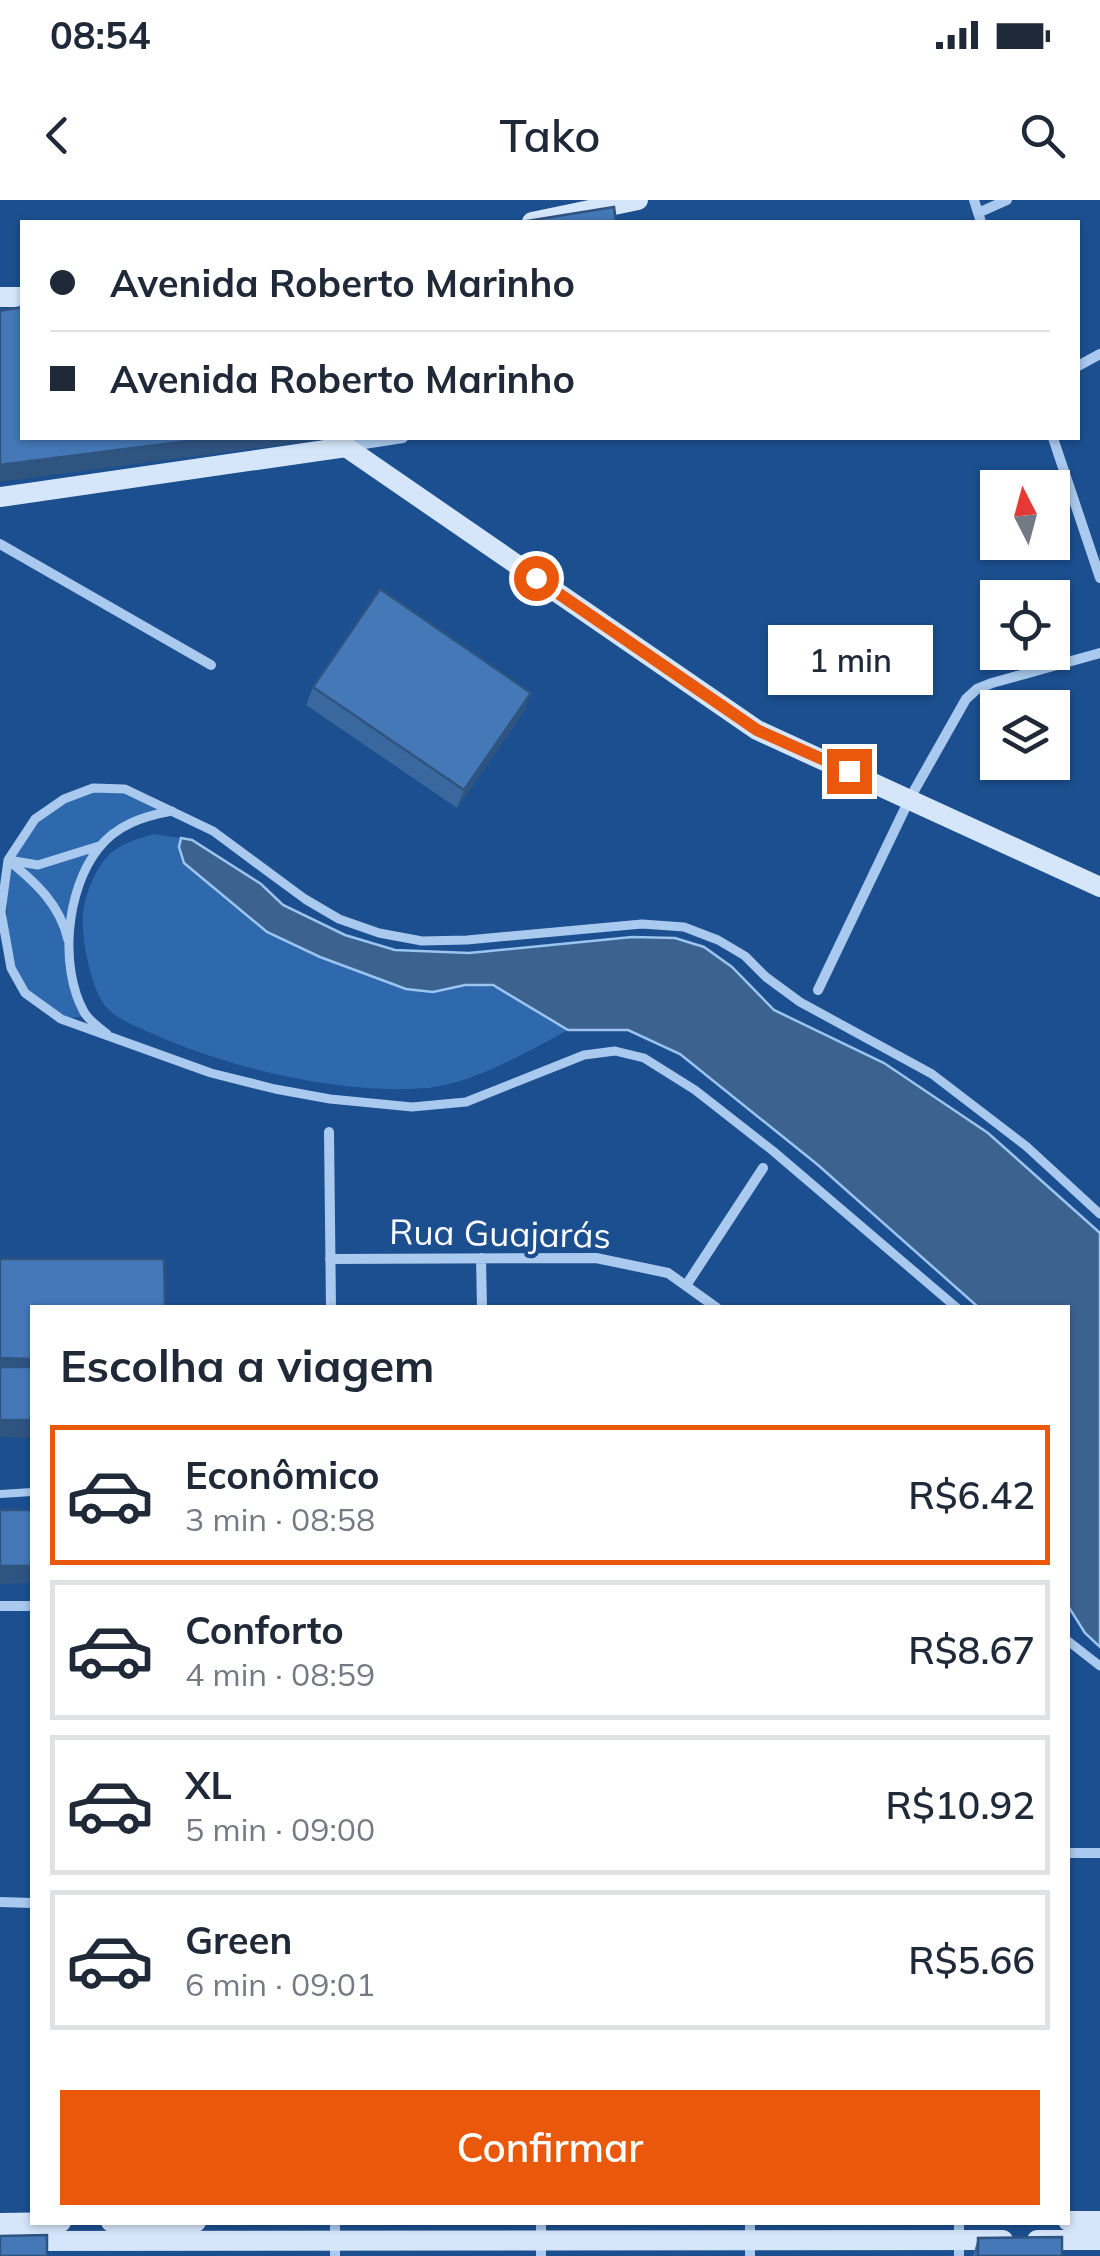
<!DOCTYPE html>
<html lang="pt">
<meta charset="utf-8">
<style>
:root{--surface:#fff;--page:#f2f2f3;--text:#1f2937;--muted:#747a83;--line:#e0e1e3;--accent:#ea580c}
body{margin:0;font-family:Mulish,sans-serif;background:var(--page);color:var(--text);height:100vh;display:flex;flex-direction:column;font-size:38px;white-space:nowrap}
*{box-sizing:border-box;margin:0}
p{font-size:32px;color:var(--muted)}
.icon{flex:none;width:55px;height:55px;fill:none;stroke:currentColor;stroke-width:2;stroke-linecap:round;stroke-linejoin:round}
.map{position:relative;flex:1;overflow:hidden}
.drawer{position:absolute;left:30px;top:1105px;width:1040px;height:920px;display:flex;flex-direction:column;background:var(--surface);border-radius:0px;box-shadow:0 2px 8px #0004}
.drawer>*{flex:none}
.hud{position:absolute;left:20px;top:20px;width:1060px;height:220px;border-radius:0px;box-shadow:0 2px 8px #0004;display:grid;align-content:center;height:220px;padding:0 30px;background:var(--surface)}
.needle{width:65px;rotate:354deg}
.buttons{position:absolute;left:980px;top:270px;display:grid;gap:20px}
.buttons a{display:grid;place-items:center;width:90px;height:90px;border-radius:0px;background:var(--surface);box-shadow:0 2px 8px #0004;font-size:50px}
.end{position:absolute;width:45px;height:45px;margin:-22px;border:12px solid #ea580c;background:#fff;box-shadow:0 0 0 5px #fff}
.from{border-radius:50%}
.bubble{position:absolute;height:70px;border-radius:0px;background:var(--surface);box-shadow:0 2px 8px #0004;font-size:32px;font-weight:600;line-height:70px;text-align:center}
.hud b{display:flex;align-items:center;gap:35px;height:95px;font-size:38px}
.hud b+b{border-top:2px solid var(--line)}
.hud i{width:25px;height:25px;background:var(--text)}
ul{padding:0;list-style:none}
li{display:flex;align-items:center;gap:30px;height:140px;margin:0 20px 15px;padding:0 10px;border:5px solid var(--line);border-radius:0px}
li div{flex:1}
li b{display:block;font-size:38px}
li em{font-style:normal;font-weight:600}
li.on{border-color:var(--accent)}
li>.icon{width:90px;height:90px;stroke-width:1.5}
h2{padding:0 30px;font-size:45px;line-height:120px}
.action{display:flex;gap:20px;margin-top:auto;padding:20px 30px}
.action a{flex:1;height:115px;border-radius:0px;background:var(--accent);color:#fff;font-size:40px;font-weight:600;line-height:115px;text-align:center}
.status{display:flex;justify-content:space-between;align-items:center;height:70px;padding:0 50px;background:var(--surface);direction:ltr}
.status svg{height:28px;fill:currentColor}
header{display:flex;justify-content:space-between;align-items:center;height:130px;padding:0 30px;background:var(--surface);font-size:45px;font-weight:600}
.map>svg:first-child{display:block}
.green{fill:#2e69ad}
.water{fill:#3c6290;stroke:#9cc4f0;stroke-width:2.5}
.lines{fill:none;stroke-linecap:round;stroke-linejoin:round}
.service{stroke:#a9c9ee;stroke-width:8}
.pedestrian{stroke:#a9c9ee;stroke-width:9}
.minor{stroke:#a9c9ee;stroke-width:10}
.secondary{stroke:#d6e6fa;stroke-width:20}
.wall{fill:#3a679d}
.shaded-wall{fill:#305480}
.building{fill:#4478b7;stroke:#305480;stroke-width:2.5}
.route{stroke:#ea580c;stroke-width:12}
.labels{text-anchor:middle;stroke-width:8;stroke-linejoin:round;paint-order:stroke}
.street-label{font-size:35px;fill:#fff;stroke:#1b4f8f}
</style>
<div class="status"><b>08:54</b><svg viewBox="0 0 49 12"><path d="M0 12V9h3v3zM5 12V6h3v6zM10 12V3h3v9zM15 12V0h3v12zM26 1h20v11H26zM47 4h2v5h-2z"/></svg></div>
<header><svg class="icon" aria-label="back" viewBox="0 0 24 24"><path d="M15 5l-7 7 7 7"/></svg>Tako<svg class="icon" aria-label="search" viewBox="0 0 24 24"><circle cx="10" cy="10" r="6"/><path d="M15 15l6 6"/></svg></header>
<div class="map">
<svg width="1100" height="2056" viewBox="0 0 1100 2056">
<rect width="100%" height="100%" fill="#1b4f8f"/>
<path class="green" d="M93,588L125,589L172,611L141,617L99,646L79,679L71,754L86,816L61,819C49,810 32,802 23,790C0,750 0,659 32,622C46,607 75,598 93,588Z
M153,634L181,638L179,647L206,680L230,702L433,792C511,773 506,798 568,830C530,851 471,884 428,888C340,895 233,869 153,834C137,827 119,820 107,808C90,790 79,729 84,706C87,691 96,669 106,658C118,644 137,639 153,634Z"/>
<path class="water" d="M181,638L192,640L261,684L283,705L345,735L395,750L469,753L632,737L675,738L704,747L732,767L774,810L884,863L988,933L1100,1033V1447L1085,1433L1068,1406V1108L978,1107L818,965L680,854L628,830H568L493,785H465L433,792L406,789L320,757L267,732L184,663L179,647Z"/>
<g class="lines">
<path class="service" d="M0,1294L32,1292"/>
<path class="pedestrian" d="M68,740C60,704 35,682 8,660L38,665L99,646
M107,834C99,827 89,821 84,812C59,767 66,690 98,649C116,625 144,616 172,611
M957,1108L773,951L695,890L644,858L615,851L584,855L466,902L412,907L330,899L275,889L211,873L61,819L25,793L11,768L1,712L8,660L35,619L64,599L93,588L125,589L213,631L305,699L339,719L379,733L422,741L467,740L642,724L684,727L718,740L745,756L766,777L800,802L932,874L1026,946L1100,1014
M1068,1441L1100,1466"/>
<path class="minor" d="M974,0L981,22
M978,13L1007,0
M1078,166L1100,154
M1053,238L1100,378
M351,246L403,238
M0,344L211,465
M818,790L910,598L966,499L977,489L992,483L1100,453
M329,932L331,1108
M481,1058L482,1108
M330,1059L596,1058L668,1073L717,1108
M687,1084L763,968
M0,1406H32
M1068,1653H1100
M0,1702L32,1703
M335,2022V2056
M541,2022V2056
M750,2022V2056
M959,2056V2022"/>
<path class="secondary" d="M532,22L638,0
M0,97H22
M0,297L346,247L757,530L1100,687
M1068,2021H1100
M111,2022H196
M0,2023L61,2022
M1037,2040H1100
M0,2041L1003,2040"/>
</g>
<path class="wall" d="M313,487L525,510L457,608L306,505Z
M978,2038L1062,2056H973Z"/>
<path class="shaded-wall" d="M211,238H334L0,282V265Z
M531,493L525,510L457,608L464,590Z
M0,1158L32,1159V1176H0Z
M0,1220H32V1238L0,1237Z
M0,1366H32V1383L0,1384Z"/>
<path class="building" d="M614,7L616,22H521Z
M22,107V238H211L0,265V111Z
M380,389L531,493L464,590L313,487Z
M0,1059H164L165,1108H32V1159L0,1158Z
M0,1167H32V1220H0Z
M0,1310H32V1366H0Z
M47,2035V2056H0V2036Z
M1062,2037V2056H978V2038Z"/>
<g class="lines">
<path class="route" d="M536,378L757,530L849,571"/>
</g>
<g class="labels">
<g class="street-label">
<text transform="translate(500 1034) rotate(1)" y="12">Rua Guajarás</text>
</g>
</g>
</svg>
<div class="buttons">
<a><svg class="needle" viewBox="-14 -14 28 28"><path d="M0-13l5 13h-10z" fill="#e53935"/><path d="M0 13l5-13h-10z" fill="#747a83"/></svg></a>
<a><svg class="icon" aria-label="locate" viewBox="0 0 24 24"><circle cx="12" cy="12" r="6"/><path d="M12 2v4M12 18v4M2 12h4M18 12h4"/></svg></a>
<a><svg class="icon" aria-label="layers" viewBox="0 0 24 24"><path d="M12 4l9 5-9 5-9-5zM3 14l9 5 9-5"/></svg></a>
</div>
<i class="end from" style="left:536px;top:378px"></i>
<i class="end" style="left:849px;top:571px"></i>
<div class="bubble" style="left:768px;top:425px;width:165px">1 min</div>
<div class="hud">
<b><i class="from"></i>Avenida Roberto Marinho</b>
<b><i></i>Avenida Roberto Marinho</b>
</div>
<section class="drawer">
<h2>Escolha a viagem</h2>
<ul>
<li class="on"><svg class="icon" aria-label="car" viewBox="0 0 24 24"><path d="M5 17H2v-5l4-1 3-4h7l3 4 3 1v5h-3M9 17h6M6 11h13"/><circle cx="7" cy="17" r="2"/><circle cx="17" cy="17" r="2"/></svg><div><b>Econômico</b><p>3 min · 08:58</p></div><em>R$6.42</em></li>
<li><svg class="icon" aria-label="car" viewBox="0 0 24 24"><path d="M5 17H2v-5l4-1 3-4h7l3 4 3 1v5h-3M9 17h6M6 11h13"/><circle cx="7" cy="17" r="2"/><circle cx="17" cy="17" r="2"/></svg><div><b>Conforto</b><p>4 min · 08:59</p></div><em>R$8.67</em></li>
<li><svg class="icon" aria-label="car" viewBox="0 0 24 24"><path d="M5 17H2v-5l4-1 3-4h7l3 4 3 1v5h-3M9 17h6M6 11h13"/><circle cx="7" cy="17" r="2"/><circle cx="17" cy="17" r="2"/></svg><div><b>XL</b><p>5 min · 09:00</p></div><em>R$10.92</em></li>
<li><svg class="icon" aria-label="car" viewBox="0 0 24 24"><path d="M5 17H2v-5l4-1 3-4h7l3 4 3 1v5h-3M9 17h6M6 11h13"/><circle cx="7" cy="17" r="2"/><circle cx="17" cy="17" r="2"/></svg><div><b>Green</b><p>6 min · 09:01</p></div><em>R$5.66</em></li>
</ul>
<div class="action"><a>Confirmar</a></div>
</section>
</div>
